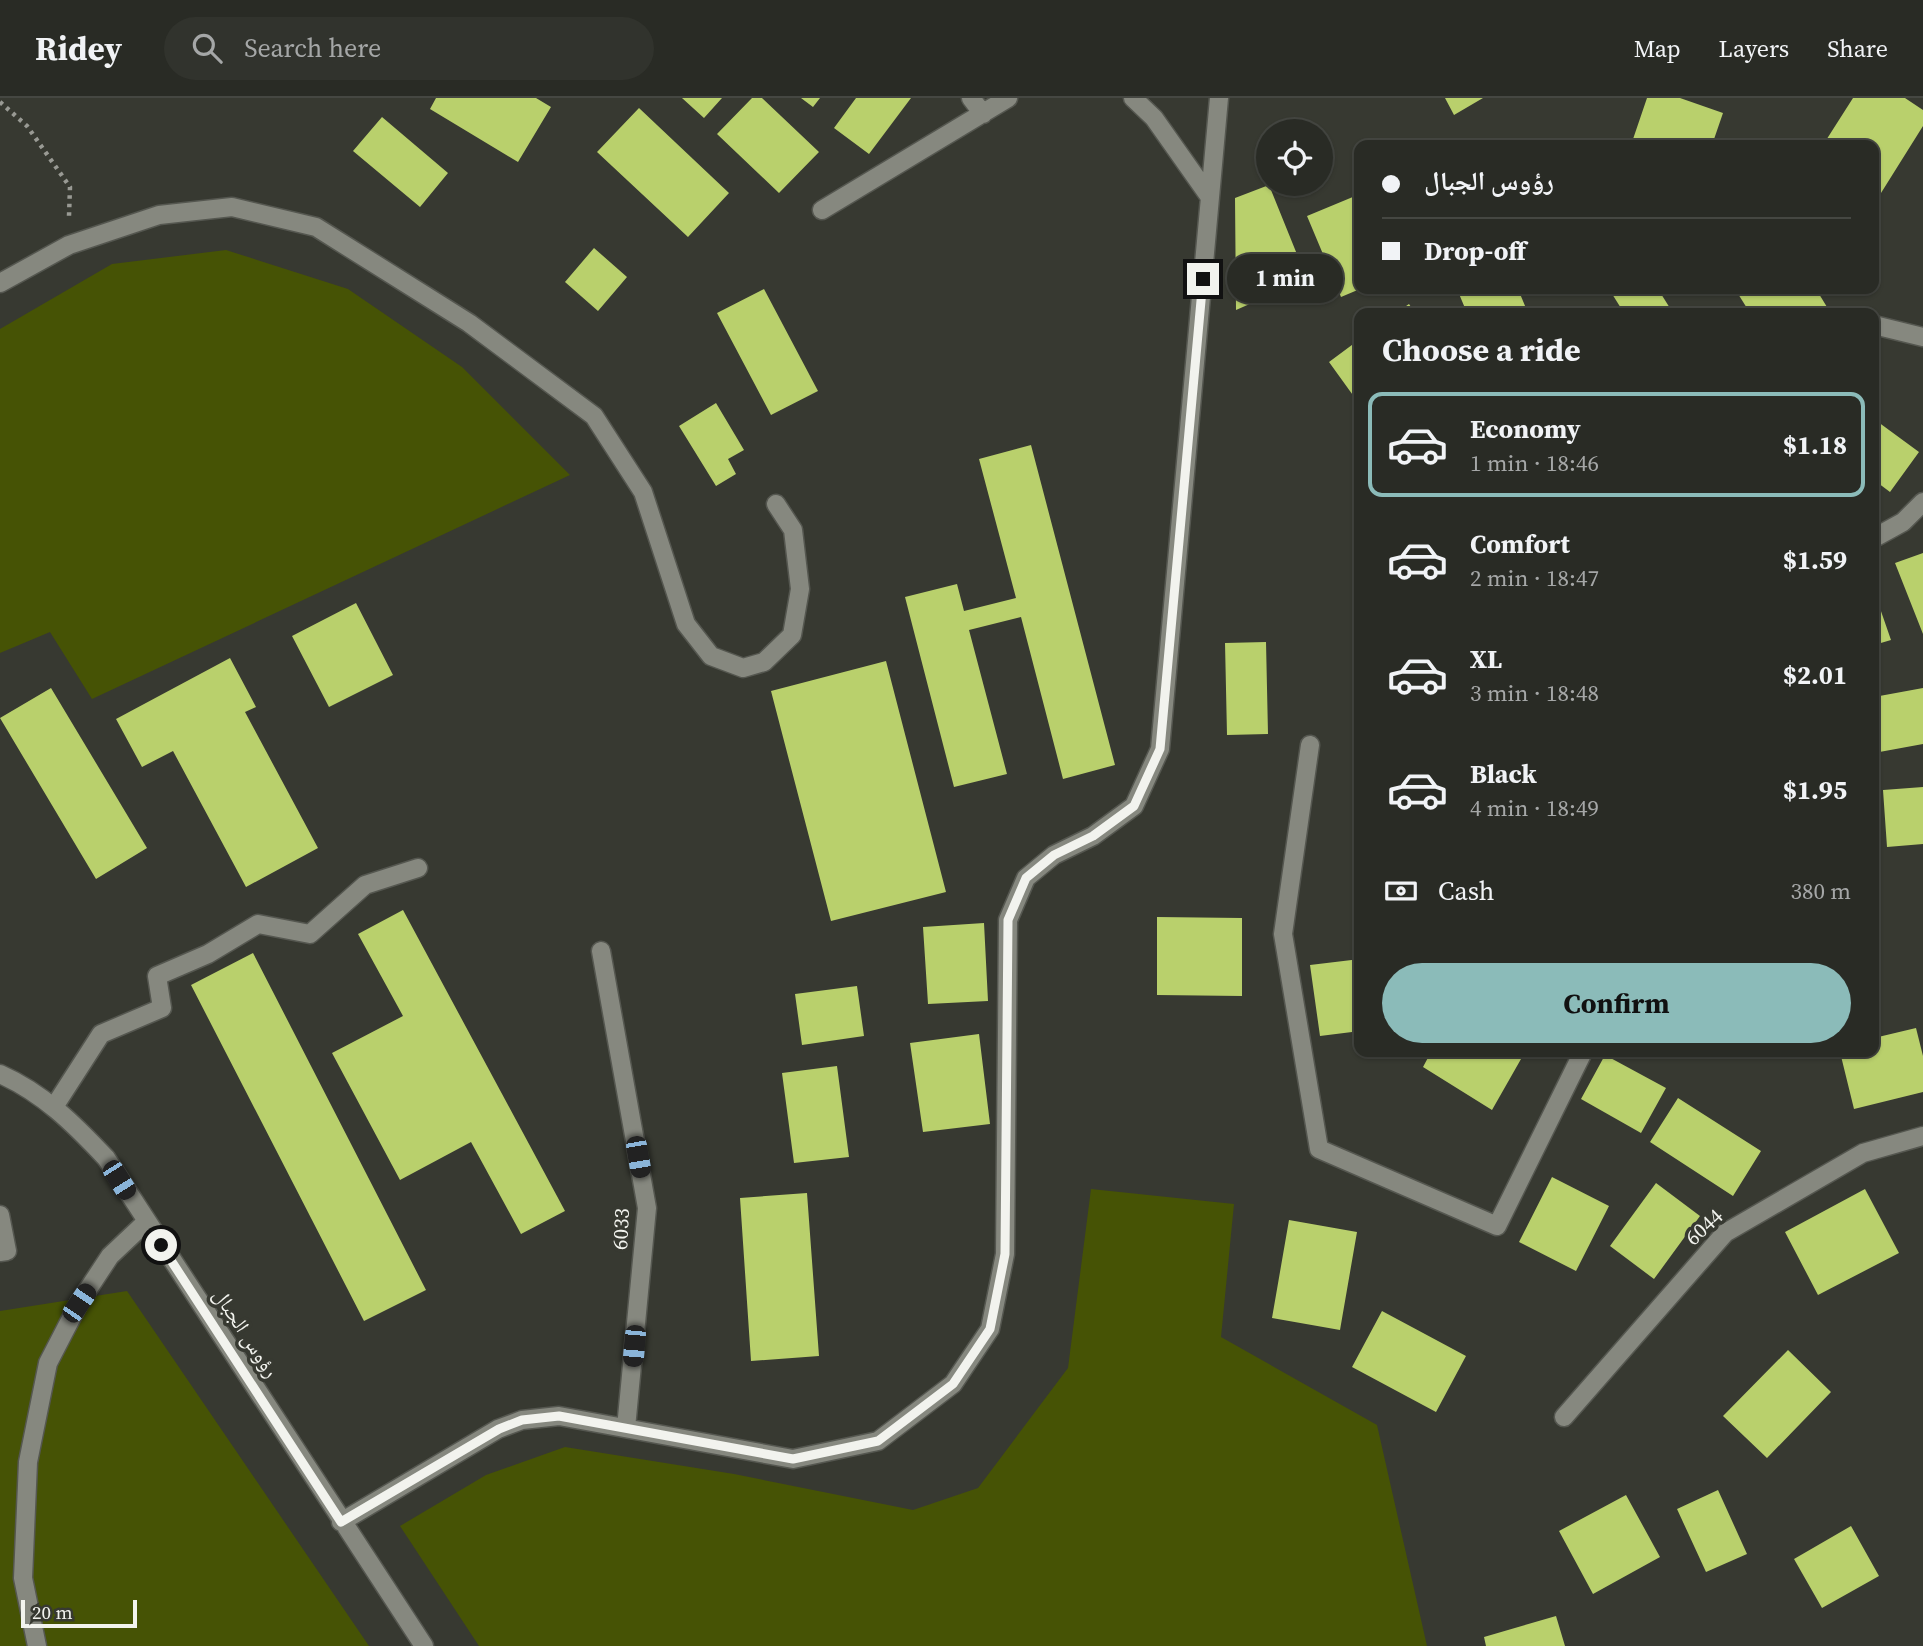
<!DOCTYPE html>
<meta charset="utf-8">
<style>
:root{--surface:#292b25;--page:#31332d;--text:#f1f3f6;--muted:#a5a7a7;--line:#454742;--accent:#8bbbb9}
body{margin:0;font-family:"Source Serif 4","Noto Naskh Arabic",serif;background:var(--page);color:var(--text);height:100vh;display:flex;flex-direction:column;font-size:26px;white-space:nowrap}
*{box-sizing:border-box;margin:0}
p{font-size:23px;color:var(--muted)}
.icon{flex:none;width:38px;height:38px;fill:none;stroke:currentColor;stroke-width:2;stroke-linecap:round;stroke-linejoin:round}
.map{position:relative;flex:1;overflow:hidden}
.details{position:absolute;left:1354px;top:210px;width:525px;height:749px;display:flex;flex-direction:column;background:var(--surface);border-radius:14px;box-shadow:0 2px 5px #0004,0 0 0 2px var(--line)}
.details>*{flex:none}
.top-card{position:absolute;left:1354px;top:42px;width:525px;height:154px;border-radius:14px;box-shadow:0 2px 5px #0004,0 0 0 2px var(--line);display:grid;align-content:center;height:154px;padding:0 28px;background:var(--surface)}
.buttons{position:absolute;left:1256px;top:21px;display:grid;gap:14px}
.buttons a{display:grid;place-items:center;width:77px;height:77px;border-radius:50%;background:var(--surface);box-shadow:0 2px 5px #0004,0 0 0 2px var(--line);font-size:35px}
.scale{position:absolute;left:21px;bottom:18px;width:116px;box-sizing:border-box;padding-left:7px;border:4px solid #f2f3ee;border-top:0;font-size:19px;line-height:24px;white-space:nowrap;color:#f2f3ee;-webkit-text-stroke:5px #373931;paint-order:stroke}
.end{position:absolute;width:32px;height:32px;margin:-16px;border:9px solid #f2f3ee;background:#111;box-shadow:0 0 0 4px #111}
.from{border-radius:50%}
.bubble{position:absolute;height:49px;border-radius:24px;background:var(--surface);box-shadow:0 2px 5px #0004,0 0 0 2px var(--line);font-size:23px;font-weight:700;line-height:49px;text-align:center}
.car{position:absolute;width:21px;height:42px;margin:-21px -10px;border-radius:9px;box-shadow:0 0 5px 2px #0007;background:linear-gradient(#222 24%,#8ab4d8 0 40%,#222 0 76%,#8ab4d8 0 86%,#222 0)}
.top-card b{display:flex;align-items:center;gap:24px;height:66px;font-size:26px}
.top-card b+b{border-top:2px solid var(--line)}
.top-card i{width:18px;height:18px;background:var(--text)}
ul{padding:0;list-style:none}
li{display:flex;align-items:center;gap:21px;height:105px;margin:0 14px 10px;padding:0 14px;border:4px solid transparent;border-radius:14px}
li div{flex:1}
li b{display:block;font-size:26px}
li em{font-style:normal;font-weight:700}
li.selected{border-color:var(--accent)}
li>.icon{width:63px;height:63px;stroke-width:1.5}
h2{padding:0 28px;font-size:32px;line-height:84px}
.pay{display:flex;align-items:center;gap:18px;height:77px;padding:0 28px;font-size:26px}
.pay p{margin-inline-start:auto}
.cta{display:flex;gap:14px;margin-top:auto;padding:14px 28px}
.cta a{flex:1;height:80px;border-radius:42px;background:var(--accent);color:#111;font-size:28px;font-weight:700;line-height:80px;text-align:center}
header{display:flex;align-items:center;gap:42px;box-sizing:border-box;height:98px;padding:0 35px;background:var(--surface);border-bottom:2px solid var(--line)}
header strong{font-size:33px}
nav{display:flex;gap:38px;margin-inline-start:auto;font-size:24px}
.search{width:490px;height:63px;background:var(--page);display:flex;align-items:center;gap:18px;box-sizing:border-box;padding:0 24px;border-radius:38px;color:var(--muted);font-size:26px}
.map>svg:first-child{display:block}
.green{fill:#465305}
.building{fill:#b9d06c}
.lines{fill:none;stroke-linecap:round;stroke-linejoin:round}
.minor-casing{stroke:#555750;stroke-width:21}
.path{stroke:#999a94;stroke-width:4.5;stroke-dasharray:3.5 5;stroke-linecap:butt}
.minor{stroke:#86887f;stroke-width:18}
.route{stroke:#f2f3ee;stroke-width:9}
.labels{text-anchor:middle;stroke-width:7;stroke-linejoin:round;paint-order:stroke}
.street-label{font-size:21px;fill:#f2f3ee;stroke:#373931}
</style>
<header>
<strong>Ridey</strong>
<div class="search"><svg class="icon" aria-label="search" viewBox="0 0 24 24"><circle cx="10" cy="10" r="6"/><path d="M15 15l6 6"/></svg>Search here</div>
<nav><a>Map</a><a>Layers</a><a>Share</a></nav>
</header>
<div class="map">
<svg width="1923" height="1548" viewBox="0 0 1923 1548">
<rect width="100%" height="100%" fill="#373931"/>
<path class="green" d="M226,152L348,191L462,269L570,377L92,601L50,534L0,555V231L112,166Z
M1091,1091L1234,1106L1221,1239L1377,1327L1427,1548H479L400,1428L486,1377L565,1349L734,1376L913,1412L978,1390L1068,1270Z
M127,1193L369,1548H0V1213Z"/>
<path class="building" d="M436,0H536L551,9L518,64L430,11Z
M682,0H722L704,20Z
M752,0H762L819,54L779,95L717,36Z
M801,0H820L813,9Z
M856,0H911L869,56L834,30Z
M1445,0H1483L1454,17Z
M1647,0H1680L1723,15L1712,47H1631Z
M1853,0H1905L1923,12V28L1881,95L1874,90V47H1823Z
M639,10L729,95L688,139L597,54Z
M382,19L448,75L420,109L353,53Z
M1269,87L1307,181L1236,212L1235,100Z
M1360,96V191L1341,199L1307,118Z
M594,150L627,179L598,213L565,184Z
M764,191L818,293L771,317L717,215Z
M1457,191H1518L1528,215H1467Z
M1609,191H1658L1673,215H1624Z
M1735,191H1816L1830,214L1750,215Z
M1409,206L1415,215H1396Z
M1360,241V307L1329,264Z
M716,305L744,352L728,361L736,376L716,388L679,328Z
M1874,321L1919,354L1890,394L1874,382Z
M1031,347L1115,667L1063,681L1021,519L969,532L1007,676L954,689L905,499L957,486L964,513L1016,500L979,361Z
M1923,455V536L1895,465Z
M1874,493L1891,542L1874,547Z
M356,505L393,577L329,609L292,538Z
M1266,544L1268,636L1227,637L1225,545Z
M230,560L256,609L245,614L318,750L246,789L173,653L142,669L116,621Z
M886,563L946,794L831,823L771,593Z
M51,590L147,750L96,781L0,620Z
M1923,590V646L1874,655V599Z
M1923,689V746L1887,749L1883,692Z
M403,812L565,1113L521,1136L471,1044L400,1082L332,955L403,918L358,836Z
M1157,819L1242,820V898L1157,897Z
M984,825L988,903L928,906L923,829Z
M253,855L426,1192L364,1223L191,887Z
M1360,861V933L1320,938L1310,867Z
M857,888L864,938L802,947L795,896Z
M1916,930L1923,958V994L1854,1011L1840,954H1874V940Z
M979,936L990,1026L923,1034L910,945Z
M1431,954H1525L1492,1012L1423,969Z
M1605,957L1666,990L1641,1035L1581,1001Z
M837,968L849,1059L794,1065L782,975Z
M1678,1000L1761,1053L1733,1098L1650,1044Z
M1552,1079L1609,1108L1576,1173L1519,1144Z
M1656,1085L1700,1118L1654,1181L1610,1148Z
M1865,1091L1899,1155L1818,1197L1785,1134Z
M807,1095L819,1258L751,1263L740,1100Z
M1289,1122L1357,1134L1340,1232L1272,1220Z
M1382,1213L1466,1258L1436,1314L1352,1269Z
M1788,1252L1831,1294L1767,1360L1723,1318Z
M1718,1392L1747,1456L1706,1474L1677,1411Z
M1626,1397L1660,1459L1593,1496L1559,1433Z
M1851,1428L1879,1478L1822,1510L1794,1461Z
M1556,1518L1565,1548H1486L1484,1539Z"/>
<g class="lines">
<defs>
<path id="minor" d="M971,0L983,16
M1133,0L1154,20L1209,98
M822,112L1008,0
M0,185L69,147L159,117L232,109L316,129L469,225L594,318L643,394L686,526L711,558L743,570L764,564L792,537L800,491L793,432L776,406
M1874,227L1923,239
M1874,440L1903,424L1923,404
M1310,647L1283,836L1319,1051L1497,1128L1583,954
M601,853L647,1110L626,1330
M0,976C43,995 74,1026 106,1060L424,1548
M54,1009L101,936L162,910L157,878L208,856L258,826L310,836L365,787L418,770
M0,1117L7,1153L0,1154
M1564,1319L1725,1135L1863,1055L1923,1038
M341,1424L498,1331L522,1322L559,1318L793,1361L878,1343L953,1286L990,1231L1005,1156L1008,822L1026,780L1054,757L1093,738L1134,708L1160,651L1219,0
M37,1548L23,1480L28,1364L48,1265L79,1205L110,1158L146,1124"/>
</defs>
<use href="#minor" class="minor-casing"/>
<path class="path" d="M0,4L27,28L70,89L69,118"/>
<use href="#minor" class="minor"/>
</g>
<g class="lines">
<path class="route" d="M161,1147L341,1424L499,1331L522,1322L559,1318L793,1361L878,1343L953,1286L990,1231L1005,1156L1008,822L1026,780L1054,757L1093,738L1134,708L1160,651L1203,181"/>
</g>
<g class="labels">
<g class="street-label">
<text transform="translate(1704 1129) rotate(-43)" y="7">6044</text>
<text transform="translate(621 1131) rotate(-87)" y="7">6033</text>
<text transform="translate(246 1235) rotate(57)" y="7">رؤوس الجبال</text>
</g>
</g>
</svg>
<div class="buttons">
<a><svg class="icon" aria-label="locate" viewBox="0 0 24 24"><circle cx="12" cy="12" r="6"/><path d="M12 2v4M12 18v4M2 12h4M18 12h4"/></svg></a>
</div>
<div class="scale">20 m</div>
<i class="end from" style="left:161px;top:1147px"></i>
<i class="end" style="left:1203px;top:181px"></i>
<div class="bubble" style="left:1227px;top:156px;width:116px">1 min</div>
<i class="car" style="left:638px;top:1059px;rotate:170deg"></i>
<i class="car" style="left:119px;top:1082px;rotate:148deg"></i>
<i class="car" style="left:79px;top:1205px;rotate:34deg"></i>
<i class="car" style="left:634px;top:1248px;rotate:185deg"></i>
<div class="top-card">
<b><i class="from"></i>رؤوس الجبال</b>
<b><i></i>Drop-off</b>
</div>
<section class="details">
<h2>Choose a ride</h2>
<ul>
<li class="selected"><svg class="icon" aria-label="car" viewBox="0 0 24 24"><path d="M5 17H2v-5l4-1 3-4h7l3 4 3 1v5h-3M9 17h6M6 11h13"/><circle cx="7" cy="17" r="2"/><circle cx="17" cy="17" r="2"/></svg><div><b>Economy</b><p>1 min · 18:46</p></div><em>$1.18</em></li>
<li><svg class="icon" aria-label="car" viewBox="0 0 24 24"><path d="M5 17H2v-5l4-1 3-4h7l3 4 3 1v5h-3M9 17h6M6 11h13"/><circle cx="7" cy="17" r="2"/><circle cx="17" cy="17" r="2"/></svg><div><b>Comfort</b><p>2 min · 18:47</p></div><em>$1.59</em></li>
<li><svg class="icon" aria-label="car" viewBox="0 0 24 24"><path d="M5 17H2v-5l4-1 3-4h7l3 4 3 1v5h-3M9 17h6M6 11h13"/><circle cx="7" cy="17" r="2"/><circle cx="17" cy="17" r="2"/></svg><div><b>XL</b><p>3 min · 18:48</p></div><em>$2.01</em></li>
<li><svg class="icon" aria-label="car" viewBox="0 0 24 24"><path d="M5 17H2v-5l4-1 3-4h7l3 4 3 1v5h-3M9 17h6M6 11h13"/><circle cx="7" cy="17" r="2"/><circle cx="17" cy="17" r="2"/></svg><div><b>Black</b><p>4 min · 18:49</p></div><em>$1.95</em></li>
</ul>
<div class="pay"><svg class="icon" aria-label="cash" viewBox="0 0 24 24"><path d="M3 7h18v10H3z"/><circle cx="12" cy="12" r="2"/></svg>Cash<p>380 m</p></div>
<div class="cta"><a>Confirm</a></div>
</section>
</div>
